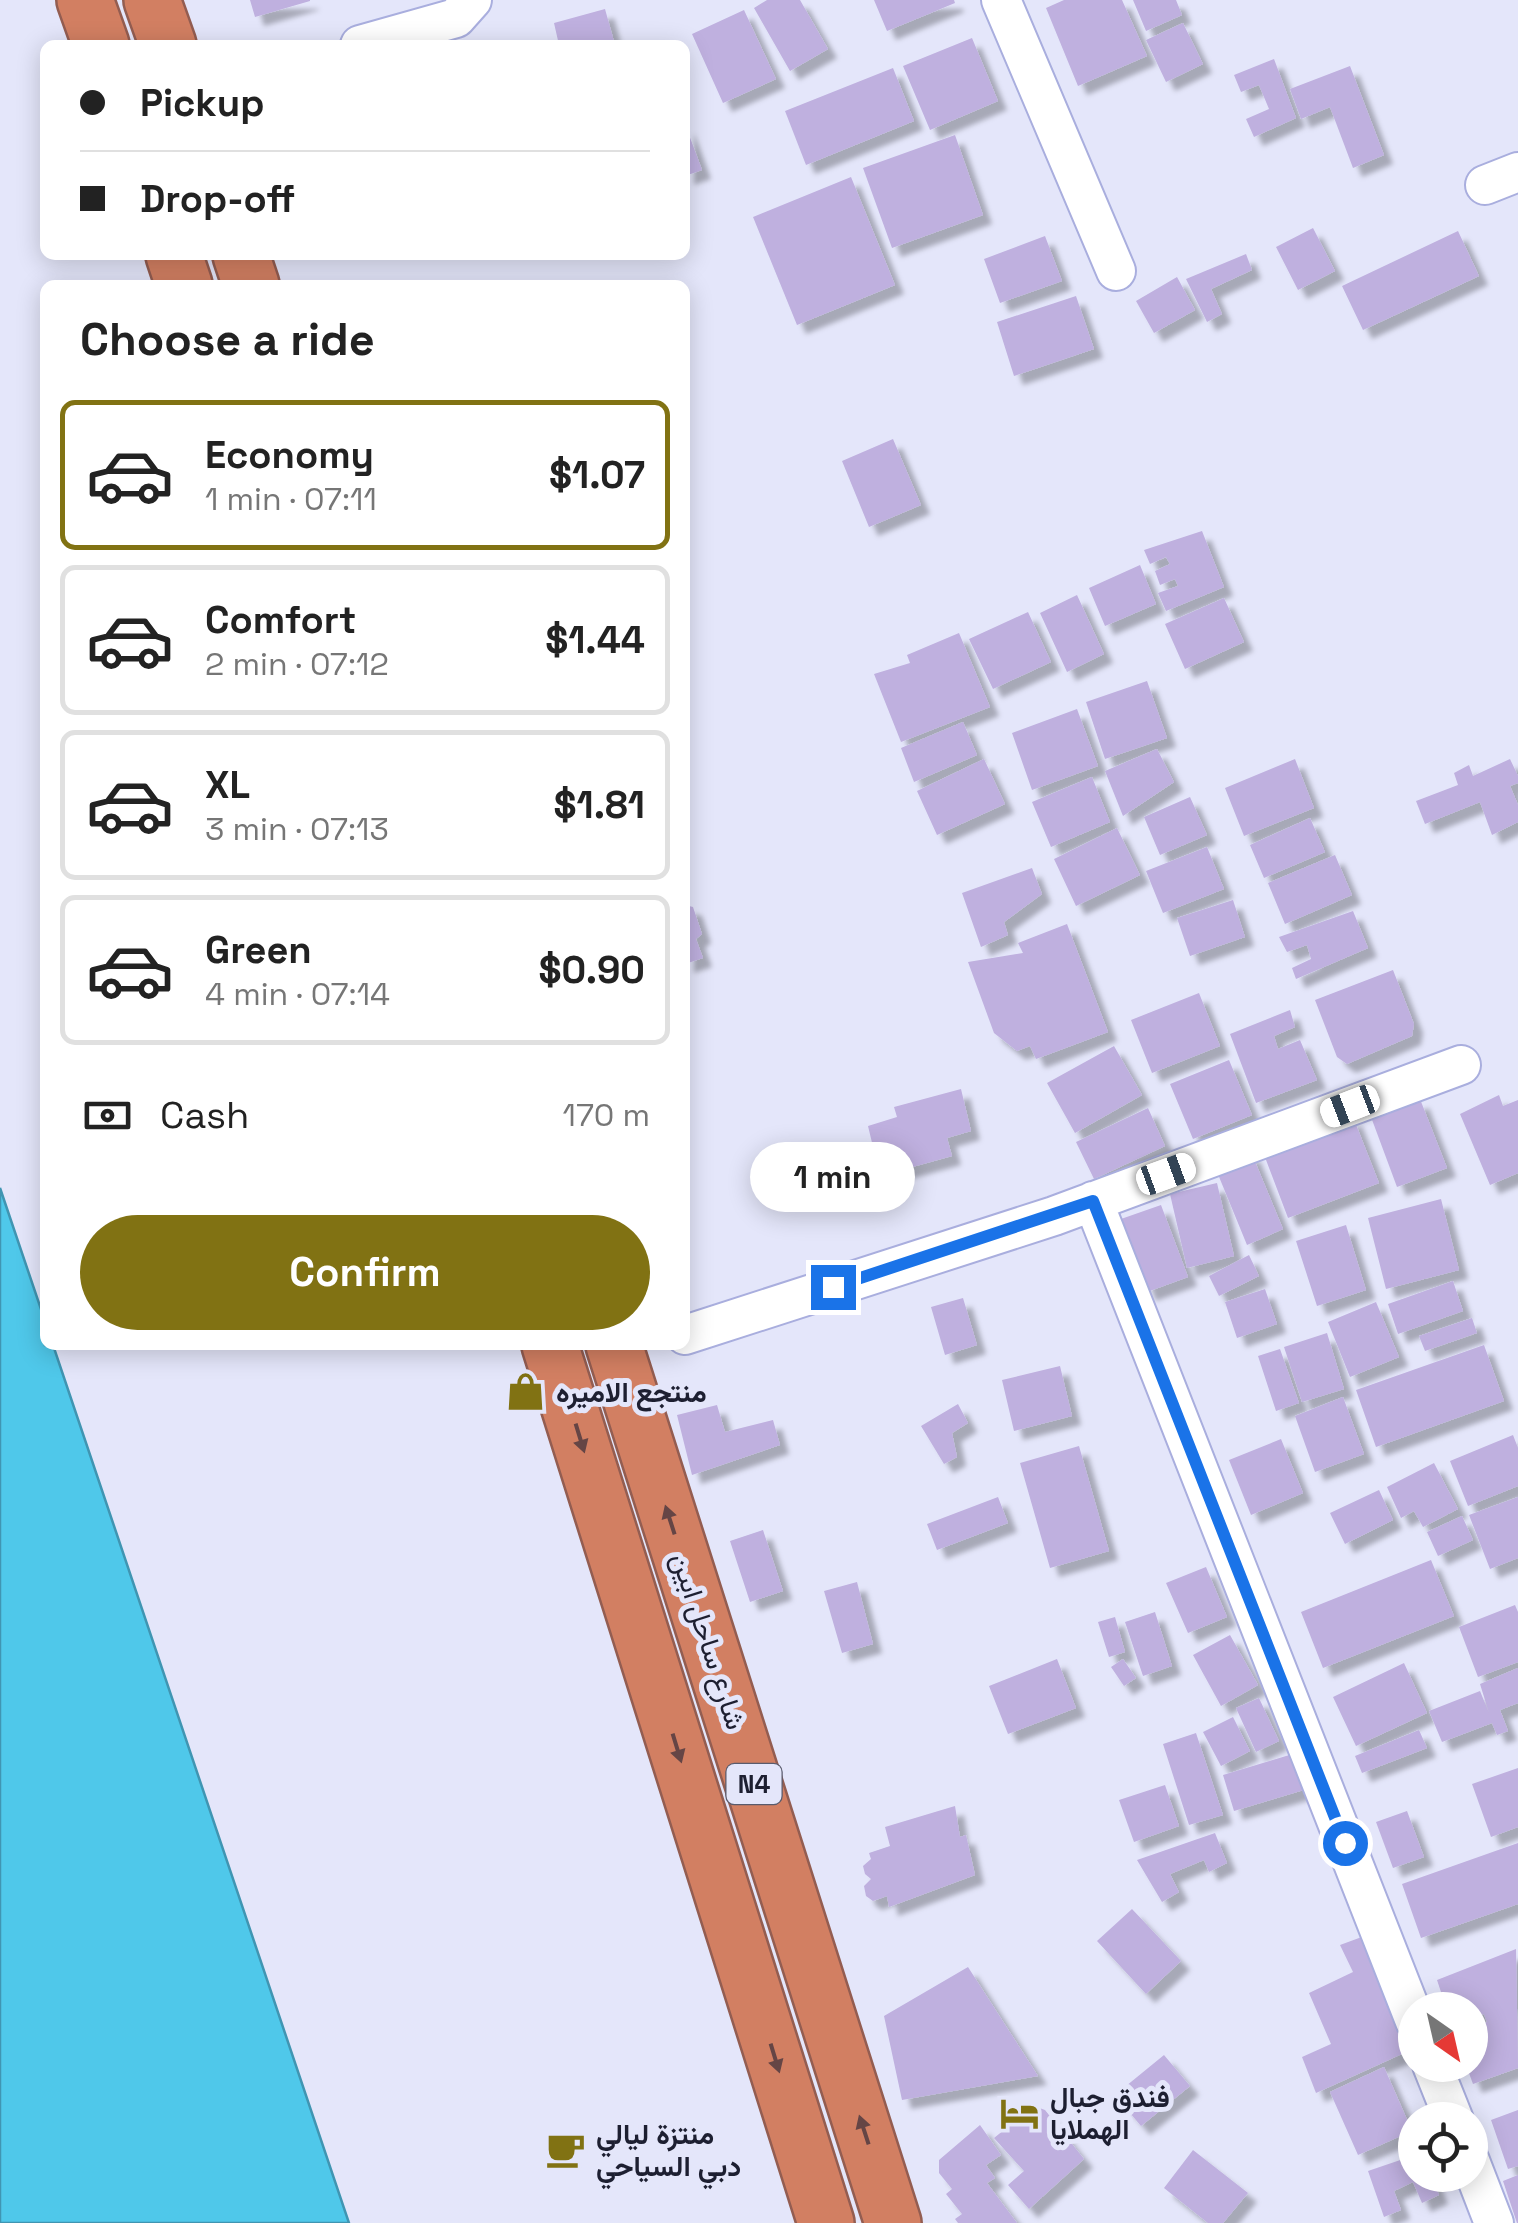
<!DOCTYPE html>
<meta charset="utf-8">
<style>
:root{--surface:#fff;--page:#f6f6f6;--text:#222;--muted:#767676;--line:#e0e0e0;--accent:#817213}
body{margin:0;font-family:"Space Grotesk",Vazirmatn,sans-serif;background:var(--page);color:var(--text);height:100vh;display:flex;flex-direction:column;font-size:38px;white-space:nowrap}
*{box-sizing:border-box;margin:0}
p{font-size:32px;color:var(--muted)}
.icon{flex:none;width:55px;height:55px;fill:none;stroke:currentColor;stroke-width:2;stroke-linecap:round;stroke-linejoin:round}
.map{position:relative;flex:1;overflow:hidden}
.panel{position:absolute;left:40px;top:280px;width:650px;height:1070px;display:flex;flex-direction:column;background:var(--surface);border-radius:15px;box-shadow:0 5px 25px #0003}
.panel>*{flex:none}
.guide{position:absolute;left:40px;top:40px;width:650px;height:220px;border-radius:15px;box-shadow:0 5px 25px #0003;display:grid;align-content:center;height:220px;padding:0 40px;background:var(--surface)}
.needle{width:65px;rotate:146deg}
.fabs{position:absolute;left:1398px;top:1992px;display:grid;gap:20px}
.fabs a{display:grid;place-items:center;width:90px;height:90px;border-radius:50%;background:var(--surface);box-shadow:0 5px 25px #0003;font-size:50px}
.end{position:absolute;width:45px;height:45px;margin:-22px;border:12px solid #1a73e8;background:#fff;box-shadow:0 0 0 5px #fff}
.from{border-radius:50%}
.bubble{position:absolute;height:70px;border-radius:35px;background:var(--surface);box-shadow:0 5px 25px #0003;font-size:32px;font-weight:600;line-height:70px;text-align:center}
.car{position:absolute;width:30px;height:60px;margin:-30px -15px;border-radius:12px;box-shadow:0 0 8px 2px #0007;background:linear-gradient(#fff 24%,#345 0 40%,#fff 0 76%,#345 0 86%,#fff 0)}
.guide b{display:flex;align-items:center;gap:35px;height:95px;font-size:38px}
.guide b+b{border-top:2px solid var(--line)}
.guide i{width:25px;height:25px;background:var(--text)}
ul{padding:0;list-style:none}
li{display:flex;align-items:center;gap:30px;height:150px;margin:0 20px 15px;padding:0 20px;border:5px solid var(--line);border-radius:15px}
li div{flex:1}
li b{display:block;font-size:38px}
li em{font-style:normal;font-weight:600}
li.current{border-color:var(--accent)}
li>.icon{width:90px;height:90px;stroke-width:1.5}
h2{padding:0 40px;font-size:45px;line-height:120px}
.pay{display:flex;align-items:center;gap:25px;height:110px;padding:0 40px;font-size:38px}
.pay p{margin-inline-start:auto}
.button{display:flex;gap:20px;margin-top:auto;padding:20px 40px}
.button a{flex:1;height:115px;border-radius:60px;background:var(--accent);color:#fff;font-size:40px;font-weight:600;line-height:115px;text-align:center}
.map>svg:first-child{display:block}
.water{fill:#4fc8ea;stroke:#4095b2;stroke-width:2.5}
.building{fill:#bfb0df;filter:url(#shadow)}
.lines{fill:none;stroke-linecap:round;stroke-linejoin:round}
.street-casing{stroke:#a9aede;stroke-width:42}
.highway-casing{stroke:#935d51;stroke-width:60}
.street{stroke:#fff;stroke-width:38}
.highway{stroke:#d27f62;stroke-width:55}
.oneway{fill:#654545}
.route{stroke:#1a73e8;stroke-width:12}
.labels{text-anchor:middle;stroke-width:10;stroke-linejoin:round;paint-order:stroke}
.shield{fill:#e4e6fa;stroke:#595b6d;stroke-width:2.5}
.shield-label{font-size:25px;font-weight:bold;fill:#1d1f31}
.poi-label{font-size:28px;font-weight:bold;fill:#1d1f31;stroke:#e4e6fa;text-anchor:start}
.street-label{font-size:28px;fill:#1d1f31;stroke:#e4e6fa}
</style>
<div class="map">
<svg width="1518" height="2223" viewBox="0 0 1518 2223">
<defs>
<filter id="shadow"><feDropShadow dx="9" dy="9" stdDeviation="2.5" flood-color="#0004"/></filter>
</defs>
<rect width="100%" height="100%" fill="#e4e6fa"/>
<path class="water" d="M0,1188L45,1321V1345H53L349,2223H0Z"/>
<path class="building" d="M250,0H310V1L255,17Z
M767,0H800L828,49L790,71L754,8Z
M874,0H954L955,3L887,31Z
M1064,0H1122L1147,56L1078,86L1046,8Z
M1133,0H1176L1182,15L1146,31Z
M605,9L615,45H559L554,23Z
M744,10L776,79L723,103L692,34Z
M1183,23L1203,64L1166,82L1146,40Z
M972,38L998,101L930,130L903,66Z
M1274,59L1296,118L1254,137L1246,119L1269,109L1259,85L1241,92L1234,75Z
M1350,66L1384,155L1353,168L1330,107L1301,119L1290,89Z
M893,68L914,121L806,165L785,111Z
M685,124L702,170L685,176Z
M955,135L983,215L892,248L863,168Z
M851,177L895,285L797,325L753,217Z
M1313,228L1335,271L1298,290L1276,247Z
M1458,231L1479,276L1363,330L1342,286Z
M1045,236L1062,281L1000,303L984,259Z
M1246,254L1252,270L1211,289L1222,314L1207,322L1186,279Z
M1177,277L1195,310L1154,333L1136,301Z
M1076,296L1094,349L1014,376L997,322Z
M893,439L921,505L869,527L842,461Z
M1202,531L1224,587L1166,611L1158,593L1178,586L1175,579L1160,585L1155,571L1170,564L1166,557L1150,564L1144,550Z
M1140,565L1156,604L1105,626L1089,588Z
M1077,595L1104,654L1067,672L1040,613Z
M1224,598L1244,642L1185,669L1165,624Z
M1028,612L1051,662L993,689L969,639Z
M959,633L990,707L901,742L874,674L910,663L907,655Z
M1147,681L1167,738L1105,759L1086,702Z
M1077,709L1098,766L1032,790L1012,733Z
M963,722L977,755L914,782L901,748Z
M1157,749L1174,782L1123,816L1105,771Z
M984,759L1005,804L937,835L917,791Z
M1295,759L1314,808L1244,836L1225,788Z
M1510,759L1518,776V783L1510,786L1518,805V822L1492,835L1480,802L1425,824L1416,801L1458,785L1454,773L1469,765L1473,776Z
M1092,777L1110,822L1051,847L1032,802Z
M1190,797L1207,835L1160,855L1144,817Z
M1310,818L1325,852L1264,878L1250,845Z
M1117,828L1140,875L1076,906L1054,859Z
M1207,847L1224,889L1163,913L1146,871Z
M1335,855L1352,895L1285,924L1268,883Z
M1032,868L1042,894L1004,922L1008,935L981,947L962,893Z
M1233,900L1245,937L1190,956L1177,918Z
M685,905L693,907L702,934L696,939L703,958L685,964Z
M1353,911L1368,948L1296,979L1292,968L1311,959L1307,945L1287,952L1279,937Z
M1067,924L1108,1032L1036,1059L1030,1046L1017,1051L994,1033L968,962L1023,953L1018,943Z
M1393,970L1414,1024L1412,1036L1347,1064L1337,1057L1315,1000Z
M1199,993L1220,1046L1152,1073L1131,1020Z
M1290,1010L1295,1027L1274,1036L1278,1049L1300,1040L1317,1080L1256,1103L1230,1034Z
M1114,1046L1142,1095L1075,1133L1047,1083Z
M1229,1060L1252,1115L1193,1139L1170,1084Z
M961,1089L971,1131L947,1138L952,1156L880,1176L868,1126L897,1117L894,1107Z
M1499,1095L1503,1106L1518,1100V1173L1490,1185L1460,1114Z
M1420,1099L1447,1168L1397,1187L1371,1117Z
M1148,1108L1165,1146L1094,1179L1076,1142Z
M1353,1117L1379,1183L1288,1218L1263,1152Z
M1251,1152L1283,1229L1247,1245L1215,1167Z
M1217,1183L1234,1256L1187,1268L1170,1194Z
M1441,1199L1459,1270L1386,1289L1368,1218Z
M1161,1205L1188,1277L1147,1292L1121,1219Z
M1346,1225L1366,1290L1317,1306L1296,1241Z
M1249,1255L1259,1276L1219,1296L1209,1276Z
M1453,1281L1463,1311L1398,1334L1388,1304Z
M1265,1289L1277,1324L1237,1338L1225,1302Z
M963,1298L977,1345L945,1355L931,1307Z
M1376,1302L1399,1357L1350,1377L1328,1322Z
M1472,1318L1477,1333L1425,1351L1419,1336Z
M1327,1333L1344,1389L1302,1402L1284,1347Z
M1484,1345L1504,1401L1376,1447L1356,1390Z
M1280,1349L1299,1403L1276,1411L1258,1356Z
M1060,1366L1072,1416L1014,1431L1002,1380Z
M1343,1397L1364,1454L1315,1472L1295,1416Z
M958,1404L968,1423L952,1433L957,1457L944,1464L921,1426Z
M717,1405L725,1432L773,1420L780,1445L692,1475L677,1415Z
M1513,1435L1518,1448V1486L1468,1506L1450,1461Z
M1281,1439L1303,1493L1251,1515L1229,1460Z
M1079,1446L1109,1551L1050,1568L1020,1463Z
M1434,1463L1458,1509L1423,1527L1414,1511L1401,1518L1387,1487Z
M1379,1490L1393,1520L1345,1544L1330,1513Z
M998,1497L1008,1523L937,1550L927,1524Z
M1518,1497V1558L1490,1569L1469,1515Z
M1462,1516L1473,1540L1438,1556L1427,1532Z
M763,1530L783,1591L750,1602L730,1541Z
M1431,1560L1454,1616L1323,1668L1301,1612Z
M1206,1567L1227,1617L1188,1633L1166,1583Z
M857,1582L873,1644L842,1653L824,1591Z
M1515,1605L1518,1612V1662L1478,1677L1459,1627Z
M1155,1612L1172,1666L1143,1676L1125,1622Z
M1115,1617L1125,1652L1109,1657L1098,1622Z
M1230,1635L1258,1685L1221,1706L1193,1655Z
M1057,1659L1076,1708L1008,1734L989,1686Z
M1123,1659L1136,1678L1124,1686L1111,1667Z
M1404,1663L1427,1713L1356,1746L1333,1697Z
M1518,1668V1703L1500,1710L1508,1731L1497,1735L1492,1723L1442,1742L1429,1711L1480,1691L1489,1713L1480,1684Z
M1259,1698L1279,1741L1256,1752L1236,1708Z
M1233,1717L1250,1751L1221,1766L1203,1732Z
M1419,1730L1427,1748L1362,1773L1355,1756Z
M1196,1733L1223,1815L1189,1825L1163,1744Z
M1296,1753L1307,1789L1234,1811L1223,1775Z
M1518,1768V1827L1491,1837L1472,1784Z
M1165,1785L1179,1826L1134,1842L1119,1800Z
M955,1806L960,1837L966,1835L975,1875L889,1907L887,1896L873,1901L866,1896L864,1886L871,1879L865,1874L863,1866L871,1859L869,1853L890,1846L885,1827Z
M1407,1811L1424,1857L1393,1868L1376,1822Z
M1215,1833L1227,1863L1209,1872L1204,1860L1170,1874L1179,1892L1162,1902L1137,1860Z
M1518,1843V1904L1421,1938L1402,1884Z
M1132,1909L1181,1961L1146,1994L1097,1941Z
M1378,1931L1415,2025V2048L1316,2093L1302,2057L1331,2044L1309,1993L1353,1972L1340,1945Z
M1516,1949L1518,2068L1473,2084L1466,2065H1470V2029L1487,2022L1484,2014L1470,2019V2010H1447L1437,1980Z
M968,1967L1038,2076L902,2100L884,2016Z
M1164,2055L1190,2086L1141,2126L1115,2095Z
M1384,2067L1412,2131L1358,2155L1330,2092Z
M1034,2106L1045,2110L1084,2159L1029,2209L1008,2185L1024,2171L994,2138Z
M1518,2110V2166L1508,2169L1491,2120Z
M980,2125L1001,2155L986,2165L995,2178L987,2183L1017,2223H958L955,2219L962,2214L946,2194L952,2189L939,2173V2160Z
M1193,2150L1248,2193L1223,2223H1208L1164,2188Z
M1415,2155V2175H1431L1439,2195L1422,2203L1413,2182L1394,2191L1401,2210L1384,2217L1368,2171Z
M1518,2175V2223H1517L1503,2181Z"/>
<g class="lines">
<defs>
<path id="street" d="M1001,0L1116,271
M360,45L456,18L472,0
M1485,185L1518,172
M1093,1201L1415,2021
M685,1335L1054,1216L1461,1065
M1432,2065L1454,2120
M1470,2161L1494,2223"/>
<path id="highway" d="M85,0L101,45
M152,0L168,45
M174,255L184,285
M241,255L251,285
M550,1345L826,2223
M614,1345L893,2223"/>
</defs>
<use href="#street" class="street-casing"/>
<use href="#highway" class="highway-casing"/>
<use href="#street" class="street"/>
<use href="#highway" class="highway"/>
</g>
<defs><path id="oneway-solid" d="M-6-.8H1V-3.2L6.5 0L1 3.2V.8H-6Z" transform="scale(2.5)"/></defs>
<g class="oneway">
<use href="#oneway-solid" transform="translate(580 1438) rotate(73)"/>
<use href="#oneway-solid" transform="translate(670 1520) rotate(-108)"/>
<use href="#oneway-solid" transform="translate(677 1748) rotate(73)"/>
<use href="#oneway-solid" transform="translate(775 2058) rotate(73)"/>
<use href="#oneway-solid" transform="translate(864 2130) rotate(-108)"/>
</g>
<g class="lines">
<path class="route" d="M833,1287L1093,1201L1345,1843"/>
</g>
<defs>
<symbol id="shop-bare" viewBox="-9 -9 18 18"><path d="M-5-2.5h2.3a2.7 3.5 0 0 1 5.4 0H5L5.5 6h-11ZM-1.5-2.5h3a1.5 2.3 0 0 0-3 0Z" fill="#817213" stroke="#e4e6fa" stroke-width="2.5" paint-order="stroke"/></symbol>
<symbol id="hotel-bare" viewBox="-9 -9 18 18"><path d="M-6-4.5h1.5V1H6V5H4.5V3h-9V5H-6ZM-4 0a1.8 1.8 0 1 1 3.6 0ZM.5 0V-2.5h3Q6-2.5 6 0Z" fill="#817213" stroke="#e4e6fa" stroke-width="2.5" paint-order="stroke"/></symbol>
<symbol id="cafe-bare" viewBox="-9 -9 18 18"><path d="M-5.5-4.5H6V0H3Q3 3.5 0 3.5H-2.5Q-5.5 3.5-5.5 0ZM3-3.2v2h1.7v-2ZM-6 4.5H4V6H-6Z" fill="#817213" stroke="#e4e6fa" stroke-width="2.5" paint-order="stroke"/></symbol>
</defs>
<g fill-rule="evenodd">
<use href="#shop-bare" x="498" y="1364" width="55" height="55"/>
<use href="#hotel-bare" x="992" y="2086" width="55" height="55"/>
<use href="#cafe-bare" x="538" y="2122" width="55" height="55"/>
</g>
<g class="labels">
<rect class="shield" x="726.5" y="1764" width="55" height="40" rx="8"/>
<g class="shield-label">
<text x="754" y="1793">N4</text>
</g>
<g class="poi-label">
<text x="556" y="1402">منتجع الاميره</text>
<text x="1050" y="2107">فندق جبال<tspan x="1050" dy="32">الهملايا</tspan></text>
<text x="596" y="2144">منتزة ليالي<tspan x="596" dy="32">دبي السياحي</tspan></text>
</g>
<g class="street-label">
<text transform="translate(709 1641) rotate(72)" y="10">شارع ساحل ابين</text>
</g>
</g>
</svg>
<div class="fabs">
<a><svg class="needle" viewBox="-14 -14 28 28"><path d="M0-13l5 13h-10z" fill="#e53935"/><path d="M0 13l5-13h-10z" fill="#767676"/></svg></a>
<a><svg class="icon" aria-label="locate" viewBox="0 0 24 24"><circle cx="12" cy="12" r="6"/><path d="M12 2v4M12 18v4M2 12h4M18 12h4"/></svg></a>
</div>
<i class="end from" style="left:1345px;top:1843px"></i>
<i class="end" style="left:833px;top:1287px"></i>
<div class="bubble" style="left:750px;top:1142px;width:165px">1 min</div>
<i class="car" style="left:1350px;top:1106px;rotate:249deg"></i>
<i class="car" style="left:1166px;top:1174px;rotate:70deg"></i>
<div class="guide">
<b><i class="from"></i>Pickup</b>
<b><i></i>Drop-off</b>
</div>
<section class="panel">
<h2>Choose a ride</h2>
<ul>
<li class="current"><svg class="icon" aria-label="car" viewBox="0 0 24 24"><path d="M5 17H2v-5l4-1 3-4h7l3 4 3 1v5h-3M9 17h6M6 11h13"/><circle cx="7" cy="17" r="2"/><circle cx="17" cy="17" r="2"/></svg><div><b>Economy</b><p>1 min · 07:11</p></div><em>$1.07</em></li>
<li><svg class="icon" aria-label="car" viewBox="0 0 24 24"><path d="M5 17H2v-5l4-1 3-4h7l3 4 3 1v5h-3M9 17h6M6 11h13"/><circle cx="7" cy="17" r="2"/><circle cx="17" cy="17" r="2"/></svg><div><b>Comfort</b><p>2 min · 07:12</p></div><em>$1.44</em></li>
<li><svg class="icon" aria-label="car" viewBox="0 0 24 24"><path d="M5 17H2v-5l4-1 3-4h7l3 4 3 1v5h-3M9 17h6M6 11h13"/><circle cx="7" cy="17" r="2"/><circle cx="17" cy="17" r="2"/></svg><div><b>XL</b><p>3 min · 07:13</p></div><em>$1.81</em></li>
<li><svg class="icon" aria-label="car" viewBox="0 0 24 24"><path d="M5 17H2v-5l4-1 3-4h7l3 4 3 1v5h-3M9 17h6M6 11h13"/><circle cx="7" cy="17" r="2"/><circle cx="17" cy="17" r="2"/></svg><div><b>Green</b><p>4 min · 07:14</p></div><em>$0.90</em></li>
</ul>
<div class="pay"><svg class="icon" aria-label="cash" viewBox="0 0 24 24"><path d="M3 7h18v10H3z"/><circle cx="12" cy="12" r="2"/></svg>Cash<p>170 m</p></div>
<div class="button"><a>Confirm</a></div>
</section>
</div>
